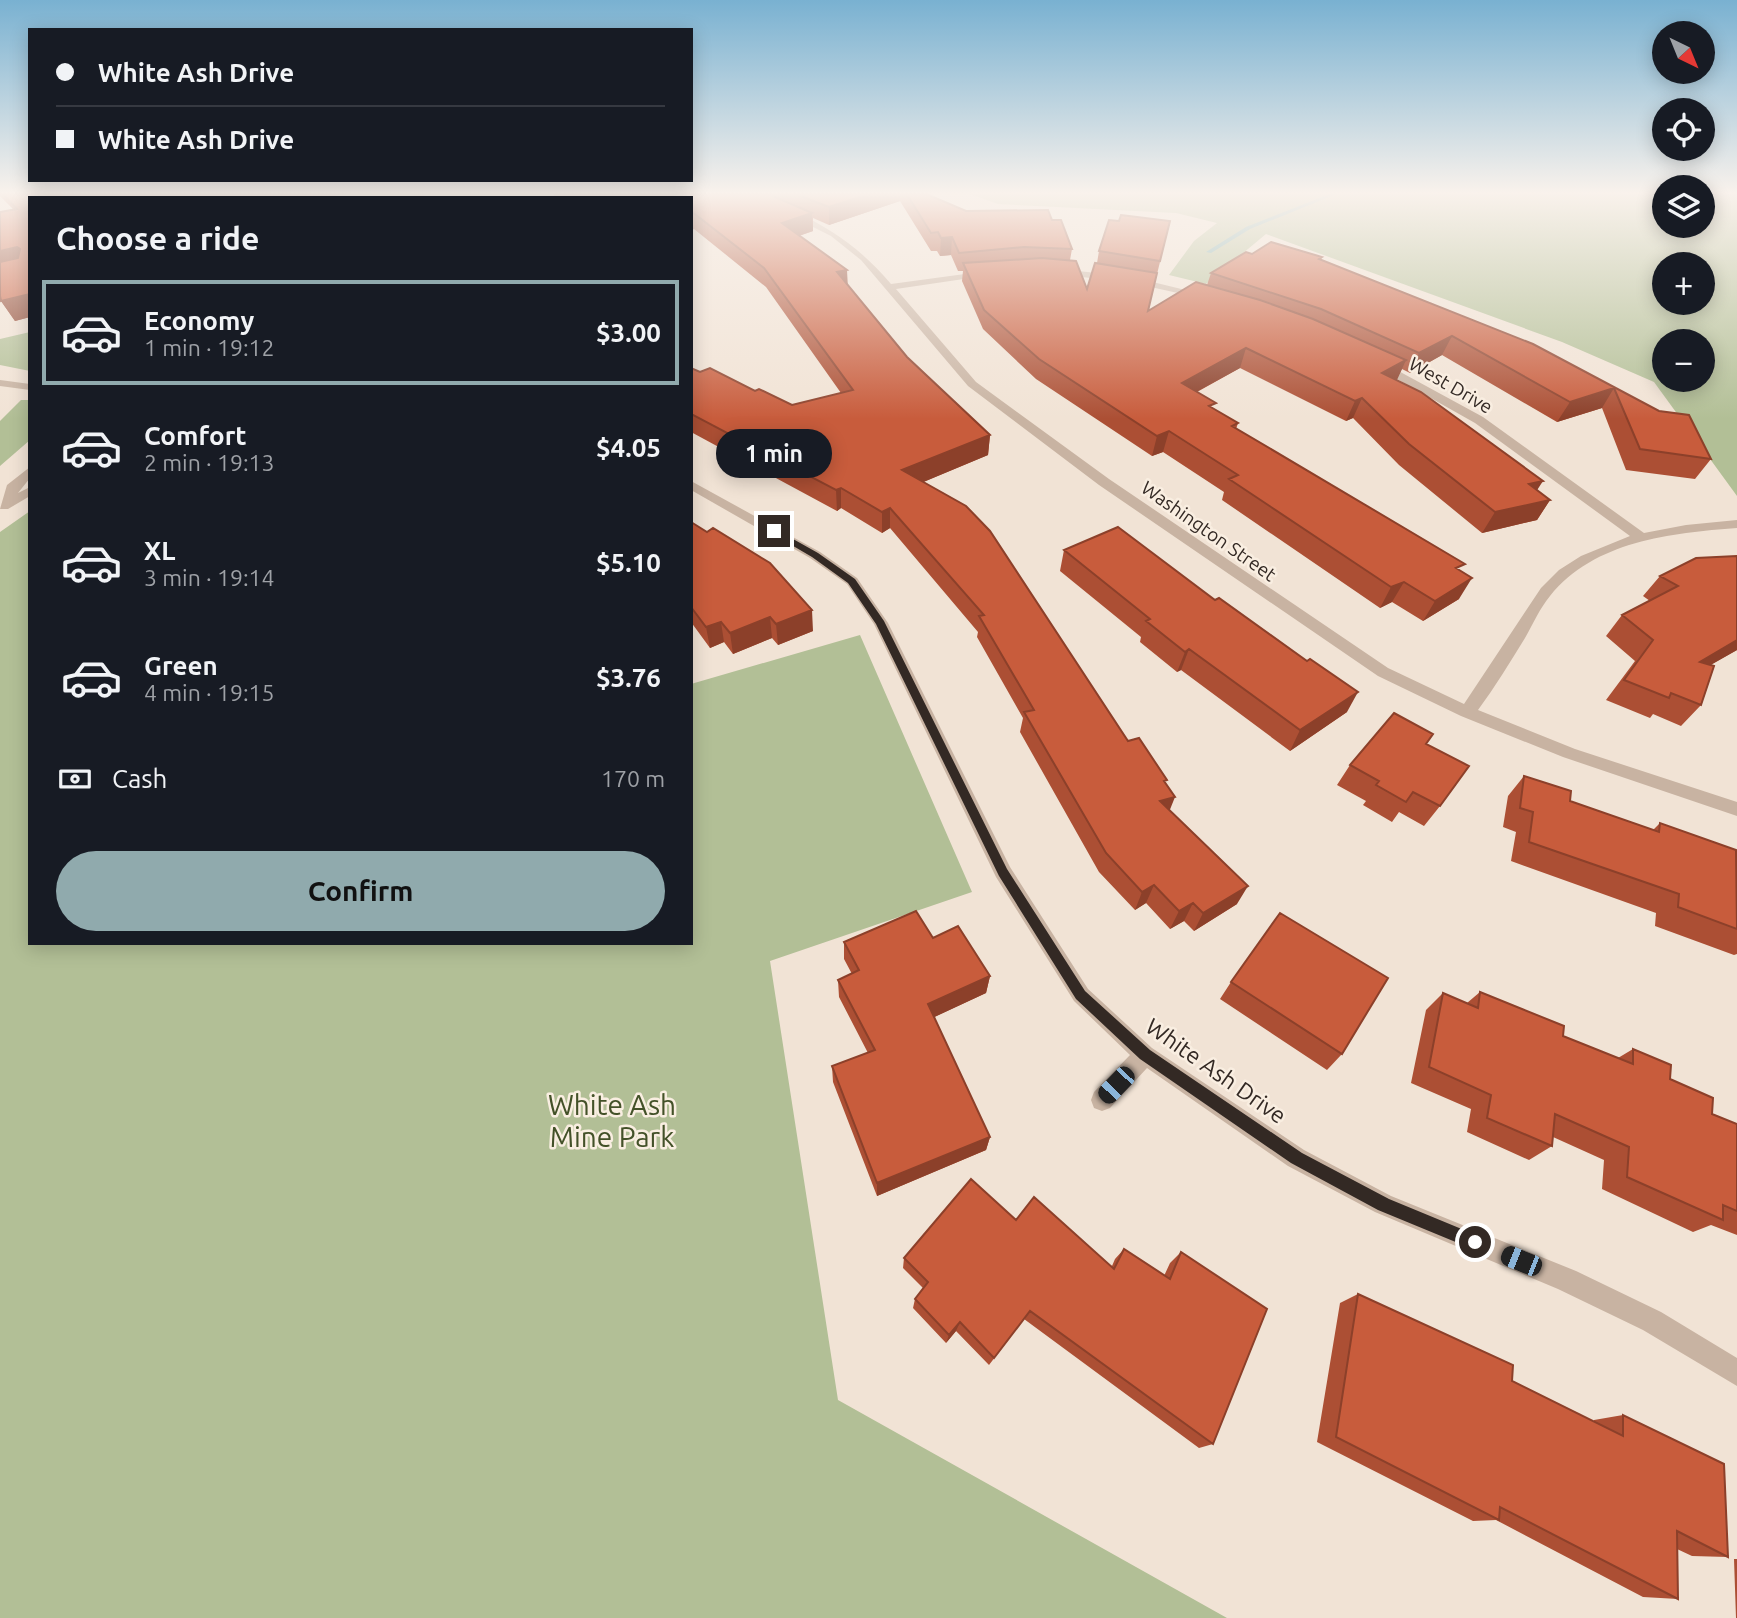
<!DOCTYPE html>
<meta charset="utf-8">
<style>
:root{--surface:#171b24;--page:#242831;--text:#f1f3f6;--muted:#9ea1a6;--line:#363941;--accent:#90aaad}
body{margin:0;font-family:Ubuntu,sans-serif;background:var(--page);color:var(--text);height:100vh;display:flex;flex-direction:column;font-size:26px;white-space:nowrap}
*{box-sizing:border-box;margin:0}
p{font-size:23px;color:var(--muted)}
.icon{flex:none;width:38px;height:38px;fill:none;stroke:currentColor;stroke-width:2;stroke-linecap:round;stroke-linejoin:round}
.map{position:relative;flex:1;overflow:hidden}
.side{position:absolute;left:28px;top:196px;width:665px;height:749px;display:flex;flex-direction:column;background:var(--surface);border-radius:0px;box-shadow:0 4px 18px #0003}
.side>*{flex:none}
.top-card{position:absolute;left:28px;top:28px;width:665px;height:154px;border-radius:0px;box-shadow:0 4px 18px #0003;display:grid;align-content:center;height:154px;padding:0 28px;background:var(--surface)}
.needle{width:46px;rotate:137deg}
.fabs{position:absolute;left:1652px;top:21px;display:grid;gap:14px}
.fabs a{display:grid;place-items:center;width:63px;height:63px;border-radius:50%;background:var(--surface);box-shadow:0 4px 18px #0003;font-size:35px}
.end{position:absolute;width:32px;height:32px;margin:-16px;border:9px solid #332924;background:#fff;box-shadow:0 0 0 4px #fff}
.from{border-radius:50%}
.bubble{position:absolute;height:49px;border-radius:24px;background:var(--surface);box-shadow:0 4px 18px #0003;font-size:23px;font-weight:700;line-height:49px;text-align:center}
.car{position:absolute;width:21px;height:42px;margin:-21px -10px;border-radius:9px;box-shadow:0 0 5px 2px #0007;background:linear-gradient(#222 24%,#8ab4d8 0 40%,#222 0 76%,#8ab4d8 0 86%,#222 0)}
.top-card b{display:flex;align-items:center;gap:24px;height:66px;font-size:26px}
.top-card b+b{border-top:2px solid var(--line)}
.top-card i{width:18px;height:18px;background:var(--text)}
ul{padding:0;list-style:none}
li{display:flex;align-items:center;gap:21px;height:105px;margin:0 14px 10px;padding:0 14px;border:4px solid transparent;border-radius:0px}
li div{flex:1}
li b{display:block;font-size:26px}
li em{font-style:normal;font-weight:700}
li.selected{border-color:var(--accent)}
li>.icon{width:63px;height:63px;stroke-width:1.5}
h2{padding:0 28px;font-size:32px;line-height:84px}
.pay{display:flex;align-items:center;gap:18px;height:77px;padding:0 28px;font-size:26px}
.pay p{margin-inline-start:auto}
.primary-button{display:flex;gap:14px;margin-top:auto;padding:14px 28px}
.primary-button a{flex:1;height:80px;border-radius:42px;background:var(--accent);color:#111;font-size:28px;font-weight:700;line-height:80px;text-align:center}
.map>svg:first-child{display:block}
.green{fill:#b2bf96;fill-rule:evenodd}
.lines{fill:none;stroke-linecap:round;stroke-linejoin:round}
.stream{fill:#74acae;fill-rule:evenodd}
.street{fill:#c8b3a2;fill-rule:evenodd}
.wall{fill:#ac4f34}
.shaded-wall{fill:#8c402a}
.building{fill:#c85c3c;stroke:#8c402a;stroke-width:2}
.route{fill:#332924}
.labels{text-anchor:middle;stroke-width:5;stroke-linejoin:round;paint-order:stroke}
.far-street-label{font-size:19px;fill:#332924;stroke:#f9eee1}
.street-label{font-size:23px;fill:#332924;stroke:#f9eee1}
.near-park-label{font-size:28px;fill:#435128;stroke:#f9eee1}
</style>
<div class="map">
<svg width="1737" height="1618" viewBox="0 0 1737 1618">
<rect width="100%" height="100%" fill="#f1e3d5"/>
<path class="green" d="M967,193H1664V226H1703V193H1737V496L1654,382L1562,342L1266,234L1206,284L1169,275L1194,241L1217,223L1176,213L998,204ZM1664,264H1703V303H1664ZM1664,341H1703V380H1664Z
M30,332V371L0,365V339Z
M21,400H30V440L0,466V421Z
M30,511V943H691V684L860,635L972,892L770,961L838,1400L1227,1618H0V532Z"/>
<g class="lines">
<path class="stream" d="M1332,193H1339L1250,229L1211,253L1206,252L1246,227Z"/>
<path class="street" d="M412,193H421L426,198H416Z
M473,193H489L473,198H453Z
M789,211H795C836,232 861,249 891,284L987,271L989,273L984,276L896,289L976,382L1109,479L1388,668L1464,704L1541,588L1559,570L1581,556L1630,536L1475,423L1374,366V362H1382L1483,417L1644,533L1686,525L1737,520V528C1671,533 1594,541 1550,596C1540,608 1533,624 1525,638C1510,662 1495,687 1478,710L1575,749L1737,802V816L1563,757L1461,716L1378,676L1099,485L968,386L861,260L831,236L789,215Z
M1057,269L1128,276L1210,296L1205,299L1128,282L1054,274L1052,272Z
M0,380L30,384V390L0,386Z
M30,467V478L18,493L30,487V496L8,509H0L7,485Z
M691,481L820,552L857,578L888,623L1010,867L1088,989L1152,1048L1304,1150L1391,1196L1576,1271L1661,1312L1737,1358V1386L1643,1330L1558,1289L1375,1212L1288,1166L1147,1068L1110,1108L1102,1111L1094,1108L1091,1100L1094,1092L1130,1055L1074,1001L996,877L874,624L847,584L810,558L691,490Z"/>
</g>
<path class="wall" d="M0,193H349L30,198V317L15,321L1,301L13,209L0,196Z
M553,193H924L966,211L1052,220L1072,249L1070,260L1087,289L1097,263L1099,251L1119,221H1170L1148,311L1207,285L1211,273L1252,254L1322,257L1321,260L1533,344L1659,411L1711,459L1695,479L1626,470L1602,408L1557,422L1442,355L1410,373L1402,369L1396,380L1550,500L1537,520L1482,533L1399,465L1353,418L1346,421L1240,368L1197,392L1214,409L1238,423L1236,429L1460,571L1459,599L1423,621L1392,602L1380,608L1222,500L1224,492L1163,452L1152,456L1036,379L983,329L962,281L963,271H958L951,255L940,256L937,251H931L900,201L829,225L813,218V231L799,236L847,270V285L907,357L990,435L988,455L923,482L1128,741L1165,783L1170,810L1237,904L1194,931L1184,921L1170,929L1146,903L1135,910L1099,872L1020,732L1023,718L977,637L978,632L890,528L882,533L841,508L837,511L691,432V368L700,372L792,405L841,393L766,287L694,229L691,230V198H555Z
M691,522L813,631L778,645L772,638L733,654L724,642L710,648L691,622Z
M1064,550L1347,712L1290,751L1181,670L1177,672L1140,642L1141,637L1060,571Z
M1696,558L1737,650L1710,665L1701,705L1681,726L1653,714L1650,718L1606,700L1635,661L1606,636L1622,615L1650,601L1643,596L1660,576Z
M1426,744L1440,806L1424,826L1399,812L1392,822L1363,805L1366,801L1337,785L1350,765Z
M1524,776L1570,801L1653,830L1660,823L1737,864V954L1734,955L1655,926L1656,913L1511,861L1516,832L1503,827L1508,796Z
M933,938L990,976L986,993L934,1017L990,1137L986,1150L877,1196L833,1082L832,1066L868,1053L839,997L838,980L852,974L844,959V942Z
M1231,982L1342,1054L1327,1070L1220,999Z
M1480,992L1563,1036L1618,1058L1633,1049L1712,1114L1737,1124V1235L1711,1225L1693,1232L1602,1189L1604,1160L1553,1137L1552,1146L1529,1160L1467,1132L1471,1109L1411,1083L1426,1010L1443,993L1467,1003Z
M1016,1220L1112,1266L1115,1259L1124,1249L1164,1276L1170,1263L1181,1252L1213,1444L1199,1448L1024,1319L989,1365L956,1331L946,1343L913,1308L915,1299L923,1288L903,1268L904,1258Z
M1358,1294L1512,1381L1594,1422V1420L1623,1415L1728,1557L1692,1556L1677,1549L1678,1599L1643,1597L1496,1520L1473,1521L1317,1442L1340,1303Z
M1734,1559H1737V1618H1736Z"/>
<path class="shaded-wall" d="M257,193H349L324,198H237L236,197Z
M873,193H900V201L829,225V207Z
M691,211L694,229L691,230Z
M812,213L813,231L783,241L782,223Z
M952,237L951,255L940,256L941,238Z
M17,247L29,265L0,266V251Z
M847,270L848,289L837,272Z
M30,294V317L15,321L1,301Z
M1452,336L1442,355L1410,373L1419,353Z
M1246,348L1240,368L1176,403L1182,383Z
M1406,360L1397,380L1382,373Z
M1614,388L1602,408L1557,422L1570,402Z
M1362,398L1353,418L1346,421L1355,401Z
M1169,431L1163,452L1152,456L1157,436Z
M990,435L988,455L902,491V470Z
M1543,481L1530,501L1529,484Z
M841,488V508L837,511L836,490Z
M1550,500L1537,520L1482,533L1495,512Z
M890,508V528L882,533V512Z
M1472,578L1459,599L1423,621L1435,601Z
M1404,582L1392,602L1380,608L1391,587Z
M812,610L813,631L778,645L776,624Z
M770,617L772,638L733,654L730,633Z
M721,622L724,642L710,648L706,627Z
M1737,640V650L1681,682L1700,662Z
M1189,649L1181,670L1177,672L1185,652Z
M1358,692L1347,712L1290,751L1300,730Z
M1175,797L1167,817L1160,801Z
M1154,885L1146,903L1135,910L1142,892Z
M1248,886L1237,904L1194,931L1203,913Z
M1193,903L1184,921L1170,929L1179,911Z
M990,976L986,993L926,1021L928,1004Z
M990,1137L986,1150L877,1196V1183Z
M960,1322L956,1331L946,1343L949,1335Z"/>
<path class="building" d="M2,193H257L236,197L237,198H30V294L1,301L0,296V262L18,258L20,249L17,247L0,251V212L17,209Z
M589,193H766L812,213L782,223L847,270L837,272L907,357L990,435L902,470L966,506L990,531L1128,741L1139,738L1167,780L1164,781L1175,797L1160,801L1248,886L1203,913L1193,903L1179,911L1154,885L1142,892L1106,853L1024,712L1034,710L979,616L984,615L890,508L882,512L841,488L836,490L691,414V368L700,372L710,368L755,391L759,389L792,405L853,390L764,268L691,211V198H609Z
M793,193H873L829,207Z
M906,193H924L966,211L1048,210L1052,220H1061L1072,249L1024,247L959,253L952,237L941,238L938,232L931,233Z
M1121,215L1170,221L1160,261L1099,251L1109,220L1119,221Z
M1271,242L1322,257L1319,259L1533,344L1659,411L1689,415L1711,459L1640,449L1614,388L1570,402L1452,336L1419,353L1321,309L1211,273L1246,252L1252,254Z
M1042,258L1076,261L1087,289L1095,263L1157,273L1148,311L1196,282L1260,300L1313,319L1406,360L1382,373L1421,392L1543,481L1529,484L1550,500L1495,512L1409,444L1362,398L1355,401L1246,348L1182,383L1216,403L1209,406L1238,423L1232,426L1465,564L1456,568L1472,578L1435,601L1404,582L1391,587L1229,479L1238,475L1169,431L1157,436L1039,359L984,310L963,263Z
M691,522L707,532L713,528L770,563L812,610L776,624L770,617L730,633L721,622L706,627L691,607Z
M1118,527L1215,600L1219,598L1307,661L1310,659L1358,692L1300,730L1189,649L1185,652L1146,621L1150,619L1064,550Z
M1737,556V640L1700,662L1714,666L1701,705L1671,693L1669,698L1624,680L1653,640L1622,615L1678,586L1660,576L1696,558Z
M1394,713L1433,734L1426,744L1469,766L1440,806L1413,792L1406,802L1376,785L1379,781L1350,765Z
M1524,776L1571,791L1570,801L1659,832L1660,823L1736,850L1737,929L1678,907L1679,894L1529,842L1533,812L1520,808Z
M916,911L933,938L958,926L990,976L928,1004L990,1137L877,1183L832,1066L875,1050L838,980L859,970L844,942Z
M1280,913L1388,978L1342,1054L1231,982Z
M1480,992L1564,1026L1563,1036L1633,1064V1049L1671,1065L1670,1079L1713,1098L1712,1114L1737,1124V1211L1723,1205V1220L1627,1177L1629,1147L1555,1114L1552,1146L1487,1118L1491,1095L1429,1067L1443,993L1478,1008Z
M971,1179L1016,1220L1034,1197L1114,1269L1124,1249L1170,1279L1181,1252L1267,1309L1213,1444L1030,1311L994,1358L960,1322L949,1335L915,1299L928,1282L904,1258Z
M1358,1294L1513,1365L1512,1381L1623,1436V1415L1724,1464L1728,1557L1677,1531L1678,1599L1500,1507L1499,1520L1336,1437Z"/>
<linearGradient id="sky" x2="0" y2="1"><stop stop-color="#79b1d1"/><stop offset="0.46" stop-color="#f9f2ec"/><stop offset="1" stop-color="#f9f2ec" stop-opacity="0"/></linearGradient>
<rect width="1737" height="419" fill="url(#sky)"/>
<path class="route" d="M771,530H777L818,553L855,579L884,621L1007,869L1085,991L1150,1050L1302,1153L1389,1199L1481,1237V1247L1475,1250L1378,1210L1291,1163L1140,1059L1076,999L999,876L876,624L848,583L812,557L771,533Z"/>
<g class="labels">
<g class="far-street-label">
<text transform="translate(1451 385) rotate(30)" y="7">West Drive</text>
<text transform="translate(1209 531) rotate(35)" y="7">Washington Street</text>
</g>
<g class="street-label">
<text transform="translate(1216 1071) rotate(35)" y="8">White Ash Drive</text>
</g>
<g class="near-park-label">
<text x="612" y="1115">White Ash<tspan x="612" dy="32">Mine Park</tspan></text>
</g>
</g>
</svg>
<div class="fabs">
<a><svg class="needle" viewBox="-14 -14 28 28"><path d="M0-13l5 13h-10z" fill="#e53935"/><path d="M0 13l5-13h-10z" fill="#9ea1a6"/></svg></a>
<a><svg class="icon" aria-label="locate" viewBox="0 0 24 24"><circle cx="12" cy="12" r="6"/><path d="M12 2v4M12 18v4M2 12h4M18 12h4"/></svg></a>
<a><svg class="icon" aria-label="layers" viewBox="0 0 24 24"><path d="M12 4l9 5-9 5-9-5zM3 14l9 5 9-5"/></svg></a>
<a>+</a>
<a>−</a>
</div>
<i class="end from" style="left:1475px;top:1242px"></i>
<i class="end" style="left:774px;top:531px"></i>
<div class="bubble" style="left:716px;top:429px;width:116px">1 min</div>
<i class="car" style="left:1116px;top:1085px;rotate:224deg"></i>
<i class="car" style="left:1521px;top:1261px;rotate:292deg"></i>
<div class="top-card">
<b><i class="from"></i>White Ash Drive</b>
<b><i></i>White Ash Drive</b>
</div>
<section class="side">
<h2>Choose a ride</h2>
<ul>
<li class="selected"><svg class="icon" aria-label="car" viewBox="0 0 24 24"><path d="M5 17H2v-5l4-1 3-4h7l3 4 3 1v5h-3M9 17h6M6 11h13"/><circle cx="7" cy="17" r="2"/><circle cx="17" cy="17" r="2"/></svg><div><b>Economy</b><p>1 min · 19:12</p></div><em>$3.00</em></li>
<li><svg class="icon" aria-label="car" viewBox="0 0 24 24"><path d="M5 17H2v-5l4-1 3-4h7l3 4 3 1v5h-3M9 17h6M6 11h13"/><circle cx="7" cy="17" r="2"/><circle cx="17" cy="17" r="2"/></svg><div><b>Comfort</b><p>2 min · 19:13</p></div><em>$4.05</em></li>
<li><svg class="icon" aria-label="car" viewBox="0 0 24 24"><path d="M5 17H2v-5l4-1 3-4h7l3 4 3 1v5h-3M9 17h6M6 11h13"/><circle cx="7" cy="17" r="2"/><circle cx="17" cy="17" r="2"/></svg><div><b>XL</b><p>3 min · 19:14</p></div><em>$5.10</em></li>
<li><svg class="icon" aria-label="car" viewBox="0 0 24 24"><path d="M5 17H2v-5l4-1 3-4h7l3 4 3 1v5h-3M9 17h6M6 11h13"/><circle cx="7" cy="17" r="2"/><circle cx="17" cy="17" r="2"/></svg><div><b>Green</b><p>4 min · 19:15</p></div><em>$3.76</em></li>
</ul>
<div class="pay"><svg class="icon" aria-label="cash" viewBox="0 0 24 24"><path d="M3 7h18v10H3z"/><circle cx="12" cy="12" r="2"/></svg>Cash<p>170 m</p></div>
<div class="primary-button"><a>Confirm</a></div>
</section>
</div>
